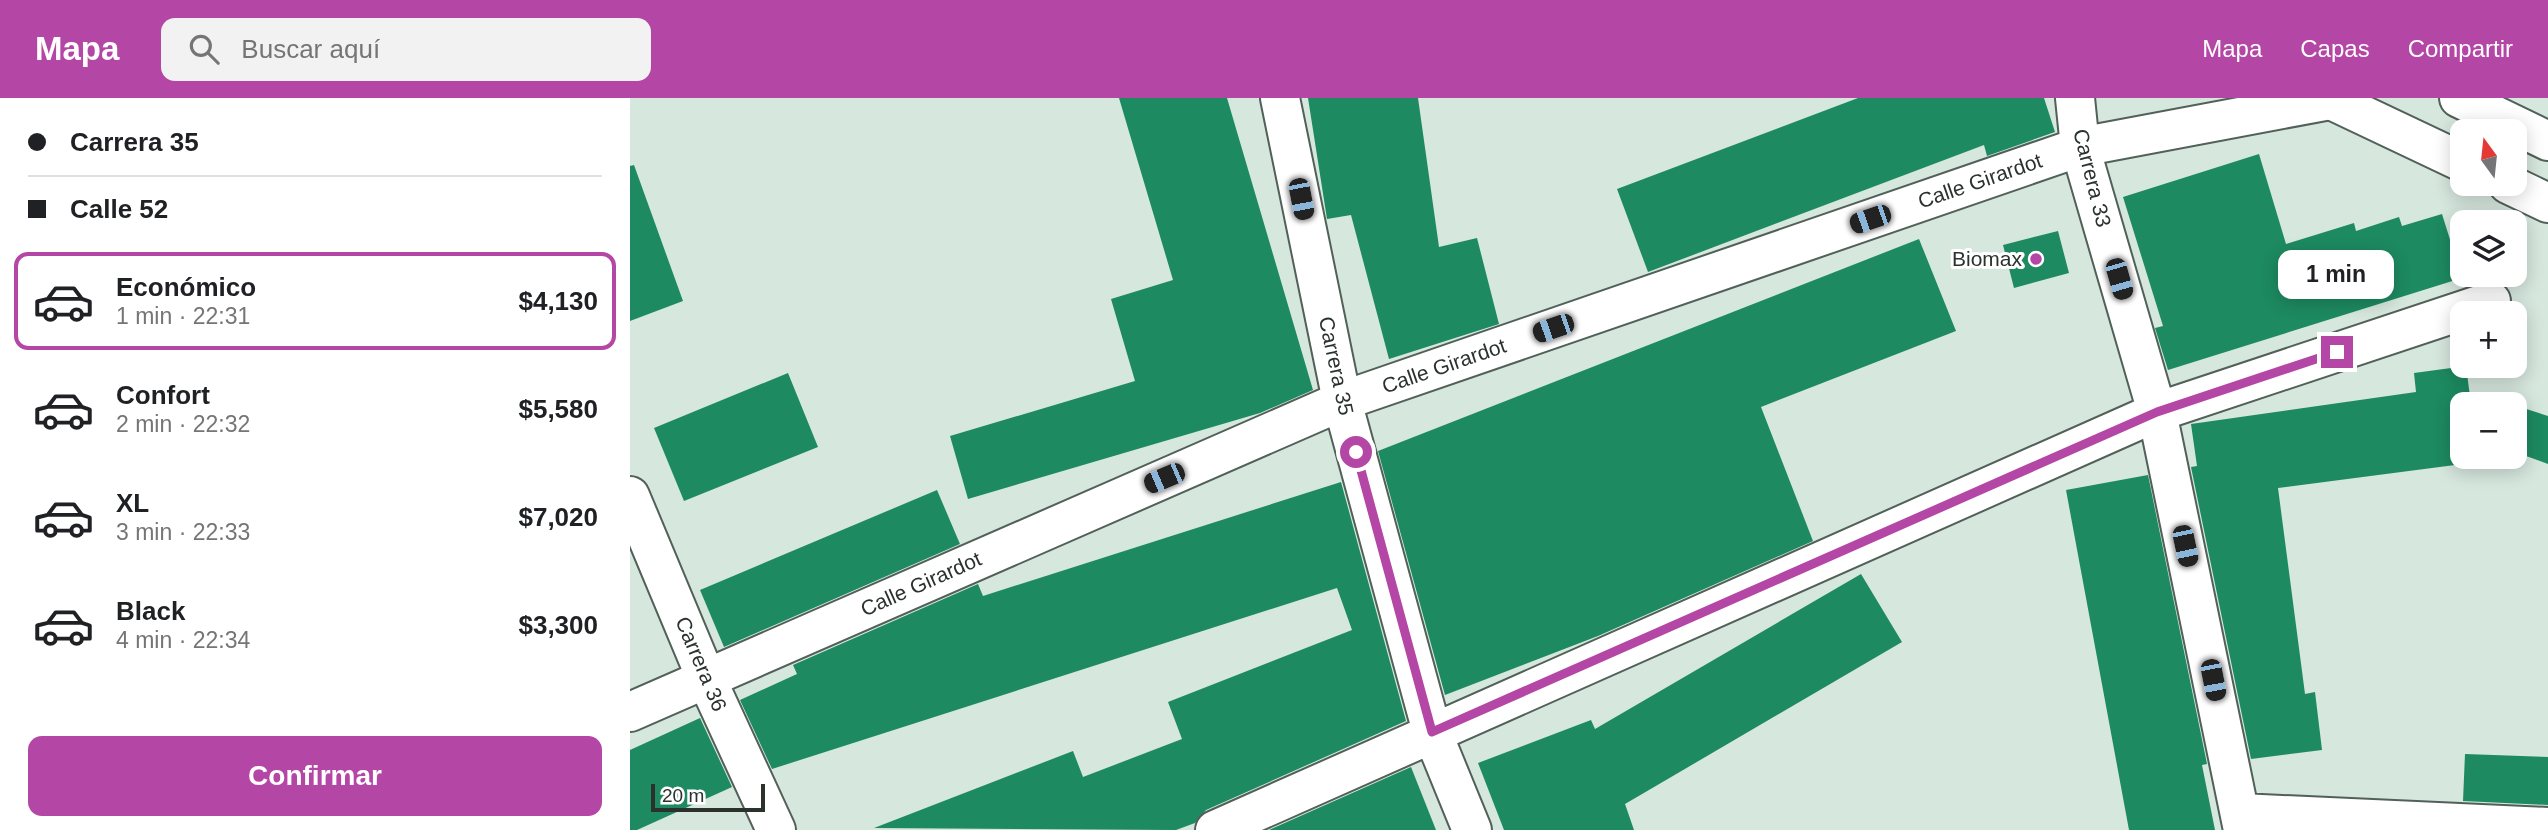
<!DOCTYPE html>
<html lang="es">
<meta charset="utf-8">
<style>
:root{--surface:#fff;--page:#f2f2f2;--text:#202124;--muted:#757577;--line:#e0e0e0;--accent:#b446a5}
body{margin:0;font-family:Helvetica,sans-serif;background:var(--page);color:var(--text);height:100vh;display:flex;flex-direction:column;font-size:26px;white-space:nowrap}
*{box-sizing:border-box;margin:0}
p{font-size:23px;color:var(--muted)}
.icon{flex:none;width:38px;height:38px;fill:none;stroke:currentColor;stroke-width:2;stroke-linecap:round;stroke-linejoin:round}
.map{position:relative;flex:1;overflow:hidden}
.drawer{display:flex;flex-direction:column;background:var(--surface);width:630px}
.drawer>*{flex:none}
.top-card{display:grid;align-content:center;height:154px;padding:0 28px;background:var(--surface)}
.needle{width:46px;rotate:345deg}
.tools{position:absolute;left:1820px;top:21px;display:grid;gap:14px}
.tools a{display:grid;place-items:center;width:77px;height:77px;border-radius:14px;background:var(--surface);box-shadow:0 4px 18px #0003;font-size:35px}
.scale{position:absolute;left:21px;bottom:18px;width:114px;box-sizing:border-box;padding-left:7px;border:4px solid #2b322e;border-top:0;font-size:19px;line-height:24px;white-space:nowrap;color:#2b322e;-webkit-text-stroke:5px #fff;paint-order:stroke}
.end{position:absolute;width:32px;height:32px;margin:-16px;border:9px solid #b446a5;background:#fff;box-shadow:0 0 0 4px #fff}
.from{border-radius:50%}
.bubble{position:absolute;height:49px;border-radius:14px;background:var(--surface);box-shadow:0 4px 18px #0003;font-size:23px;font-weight:700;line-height:49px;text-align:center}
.car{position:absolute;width:21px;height:42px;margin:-21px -10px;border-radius:9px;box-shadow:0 0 5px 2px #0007;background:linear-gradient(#222 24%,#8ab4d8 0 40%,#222 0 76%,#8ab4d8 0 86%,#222 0)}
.top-card b{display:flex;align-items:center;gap:24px;height:66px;font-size:26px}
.top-card b+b{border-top:2px solid var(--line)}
.top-card i{width:18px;height:18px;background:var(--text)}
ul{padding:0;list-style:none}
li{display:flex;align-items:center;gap:21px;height:98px;margin:0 14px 10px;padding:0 14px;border:4px solid transparent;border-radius:14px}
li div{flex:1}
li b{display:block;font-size:26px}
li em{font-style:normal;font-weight:700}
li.active{border-color:var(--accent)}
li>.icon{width:63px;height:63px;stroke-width:1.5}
.cta{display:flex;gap:14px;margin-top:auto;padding:14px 28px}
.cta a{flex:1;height:80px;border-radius:14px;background:var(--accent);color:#fff;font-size:28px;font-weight:700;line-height:80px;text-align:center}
header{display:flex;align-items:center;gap:42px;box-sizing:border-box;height:98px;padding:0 35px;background:var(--accent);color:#fff}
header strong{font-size:33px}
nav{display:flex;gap:38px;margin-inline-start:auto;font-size:24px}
.search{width:490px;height:63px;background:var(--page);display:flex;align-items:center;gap:18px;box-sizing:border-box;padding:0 24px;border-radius:14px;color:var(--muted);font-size:26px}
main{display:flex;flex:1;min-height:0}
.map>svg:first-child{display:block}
.building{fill:#1d8a61}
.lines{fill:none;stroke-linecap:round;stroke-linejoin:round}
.minor-casing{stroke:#516058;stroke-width:42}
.tertiary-casing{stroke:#516058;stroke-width:42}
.minor{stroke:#fff;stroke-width:38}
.tertiary{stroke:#fff;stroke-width:38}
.route{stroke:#b446a5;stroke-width:9}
.poi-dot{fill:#b446a5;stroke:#fff;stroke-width:2.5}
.labels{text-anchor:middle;stroke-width:6;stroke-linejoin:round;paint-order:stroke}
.street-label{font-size:21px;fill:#2b322e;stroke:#fff}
.poi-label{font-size:21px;fill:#2b322e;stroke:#fff;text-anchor:end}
</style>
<header>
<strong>Mapa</strong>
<div class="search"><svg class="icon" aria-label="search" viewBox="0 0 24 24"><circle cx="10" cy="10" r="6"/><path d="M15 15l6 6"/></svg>Buscar aquí</div>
<nav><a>Mapa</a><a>Capas</a><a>Compartir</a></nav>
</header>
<main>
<section class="drawer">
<div class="top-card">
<b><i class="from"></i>Carrera 35</b>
<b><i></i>Calle 52</b>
</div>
<ul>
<li class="active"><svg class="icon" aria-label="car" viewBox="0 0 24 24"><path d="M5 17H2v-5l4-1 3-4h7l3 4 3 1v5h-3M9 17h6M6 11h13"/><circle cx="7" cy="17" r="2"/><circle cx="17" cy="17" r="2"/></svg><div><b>Económico</b><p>1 min · 22:31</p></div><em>$4,130</em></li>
<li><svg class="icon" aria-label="car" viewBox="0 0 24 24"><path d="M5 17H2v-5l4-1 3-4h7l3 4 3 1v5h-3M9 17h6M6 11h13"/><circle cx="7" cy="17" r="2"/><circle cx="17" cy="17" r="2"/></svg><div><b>Confort</b><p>2 min · 22:32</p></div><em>$5,580</em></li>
<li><svg class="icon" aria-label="car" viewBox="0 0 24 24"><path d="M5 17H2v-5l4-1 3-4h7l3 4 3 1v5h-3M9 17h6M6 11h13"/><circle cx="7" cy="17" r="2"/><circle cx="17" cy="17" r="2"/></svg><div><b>XL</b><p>3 min · 22:33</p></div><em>$7,020</em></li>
<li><svg class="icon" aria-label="car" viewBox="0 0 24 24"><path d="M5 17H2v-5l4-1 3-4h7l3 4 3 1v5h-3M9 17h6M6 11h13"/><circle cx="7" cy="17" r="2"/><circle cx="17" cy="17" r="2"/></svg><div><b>Black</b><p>4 min · 22:34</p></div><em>$3,300</em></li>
</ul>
<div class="cta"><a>Confirmar</a></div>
</section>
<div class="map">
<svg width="1918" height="732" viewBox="0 0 1918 732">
<rect width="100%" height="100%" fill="#d6e7de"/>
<path class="building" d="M489,0H597L683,292L630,315L338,401L320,338L505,283L481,201L543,182Z
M678,0H788L809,149L847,140L869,226L759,261L721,117L697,121Z
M1228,0H1414L1425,34L1357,58L1354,47L1018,174L987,91Z
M1629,56L1656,146L1724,125L1726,133L1769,119L1772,128L1812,116L1832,180L1538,272L1525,230L1533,228L1493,99Z
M4,67L53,203L0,223V68Z
M1428,133L1439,175L1384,190L1373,147Z
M1289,141L1326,233L1131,309L1183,443L968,538L815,597L748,353Z
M1836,268L1841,306H1832V359H1848V364L1648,390L1675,596L1685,594L1692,652L1621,661L1561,369L1567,368L1561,326L1786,294L1784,275Z
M158,275L188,349L54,403L24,330Z
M1887,308L1918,318V366L1885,354Z
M1518,377L1577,666L1572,667L1585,732H1499L1436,392Z
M711,384L776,623L576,712L565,725L546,732L244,730L443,653L453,679L552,641L538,604L722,532L707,490L142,671L110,602L167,576L163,567L348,486L353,498Z
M307,392L330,446L94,549L70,492Z
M1231,476L1272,544L995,706L1004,732H874L848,665L961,622L965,631Z
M70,620L102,689L7,732H0V652Z
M1835,656L1918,659V707L1833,703Z
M781,669L806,732H639Z"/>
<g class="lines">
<defs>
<path id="minor" d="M650,0L712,303L802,634L842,732
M1445,0L1450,49L1527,314L1613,732
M1829,0L1918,43
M0,398L76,580L146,732
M0,614L712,303L1450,49L1700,2
M1610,715L1918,729
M585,732L1527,314L1861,203"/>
<path id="tertiary" d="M1697,0L1832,64
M1878,86L1918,105"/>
</defs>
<use href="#minor" class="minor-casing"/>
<use href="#tertiary" class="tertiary-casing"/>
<use href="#minor" class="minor"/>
<use href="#tertiary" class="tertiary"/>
</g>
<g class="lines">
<path class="route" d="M726,354L802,634L1527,314L1707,254"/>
</g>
<circle class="poi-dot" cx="1406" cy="161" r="7"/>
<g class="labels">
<g class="street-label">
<text transform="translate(1462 80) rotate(76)" y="7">Carrera 33</text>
<text transform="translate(1350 83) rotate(-19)" y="7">Calle Girardot</text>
<text transform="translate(706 268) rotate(78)" y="7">Carrera 35</text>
<text transform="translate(814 268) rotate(-19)" y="7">Calle Girardot</text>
<text transform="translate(291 486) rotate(-24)" y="7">Calle Girardot</text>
<text transform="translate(71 566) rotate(67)" y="7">Carrera 36</text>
</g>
<g class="poi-label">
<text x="1392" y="168">Biomax</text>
</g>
</g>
</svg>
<div class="tools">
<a><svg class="needle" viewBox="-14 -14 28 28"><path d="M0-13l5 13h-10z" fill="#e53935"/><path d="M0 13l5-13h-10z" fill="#757577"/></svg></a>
<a><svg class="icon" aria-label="layers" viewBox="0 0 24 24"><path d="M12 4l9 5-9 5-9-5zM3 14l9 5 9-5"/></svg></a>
<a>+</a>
<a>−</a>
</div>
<div class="scale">20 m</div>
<i class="end from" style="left:726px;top:354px"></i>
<i class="end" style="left:1707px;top:254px"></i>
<div class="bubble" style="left:1648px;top:152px;width:116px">1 min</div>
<i class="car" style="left:671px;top:101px;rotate:169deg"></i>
<i class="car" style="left:1240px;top:121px;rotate:251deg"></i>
<i class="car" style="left:1489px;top:181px;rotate:164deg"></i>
<i class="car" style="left:923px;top:230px;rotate:251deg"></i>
<i class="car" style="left:534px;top:380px;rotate:247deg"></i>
<i class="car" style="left:1555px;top:448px;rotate:168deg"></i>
<i class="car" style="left:1583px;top:582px;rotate:169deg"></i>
</div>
</main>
